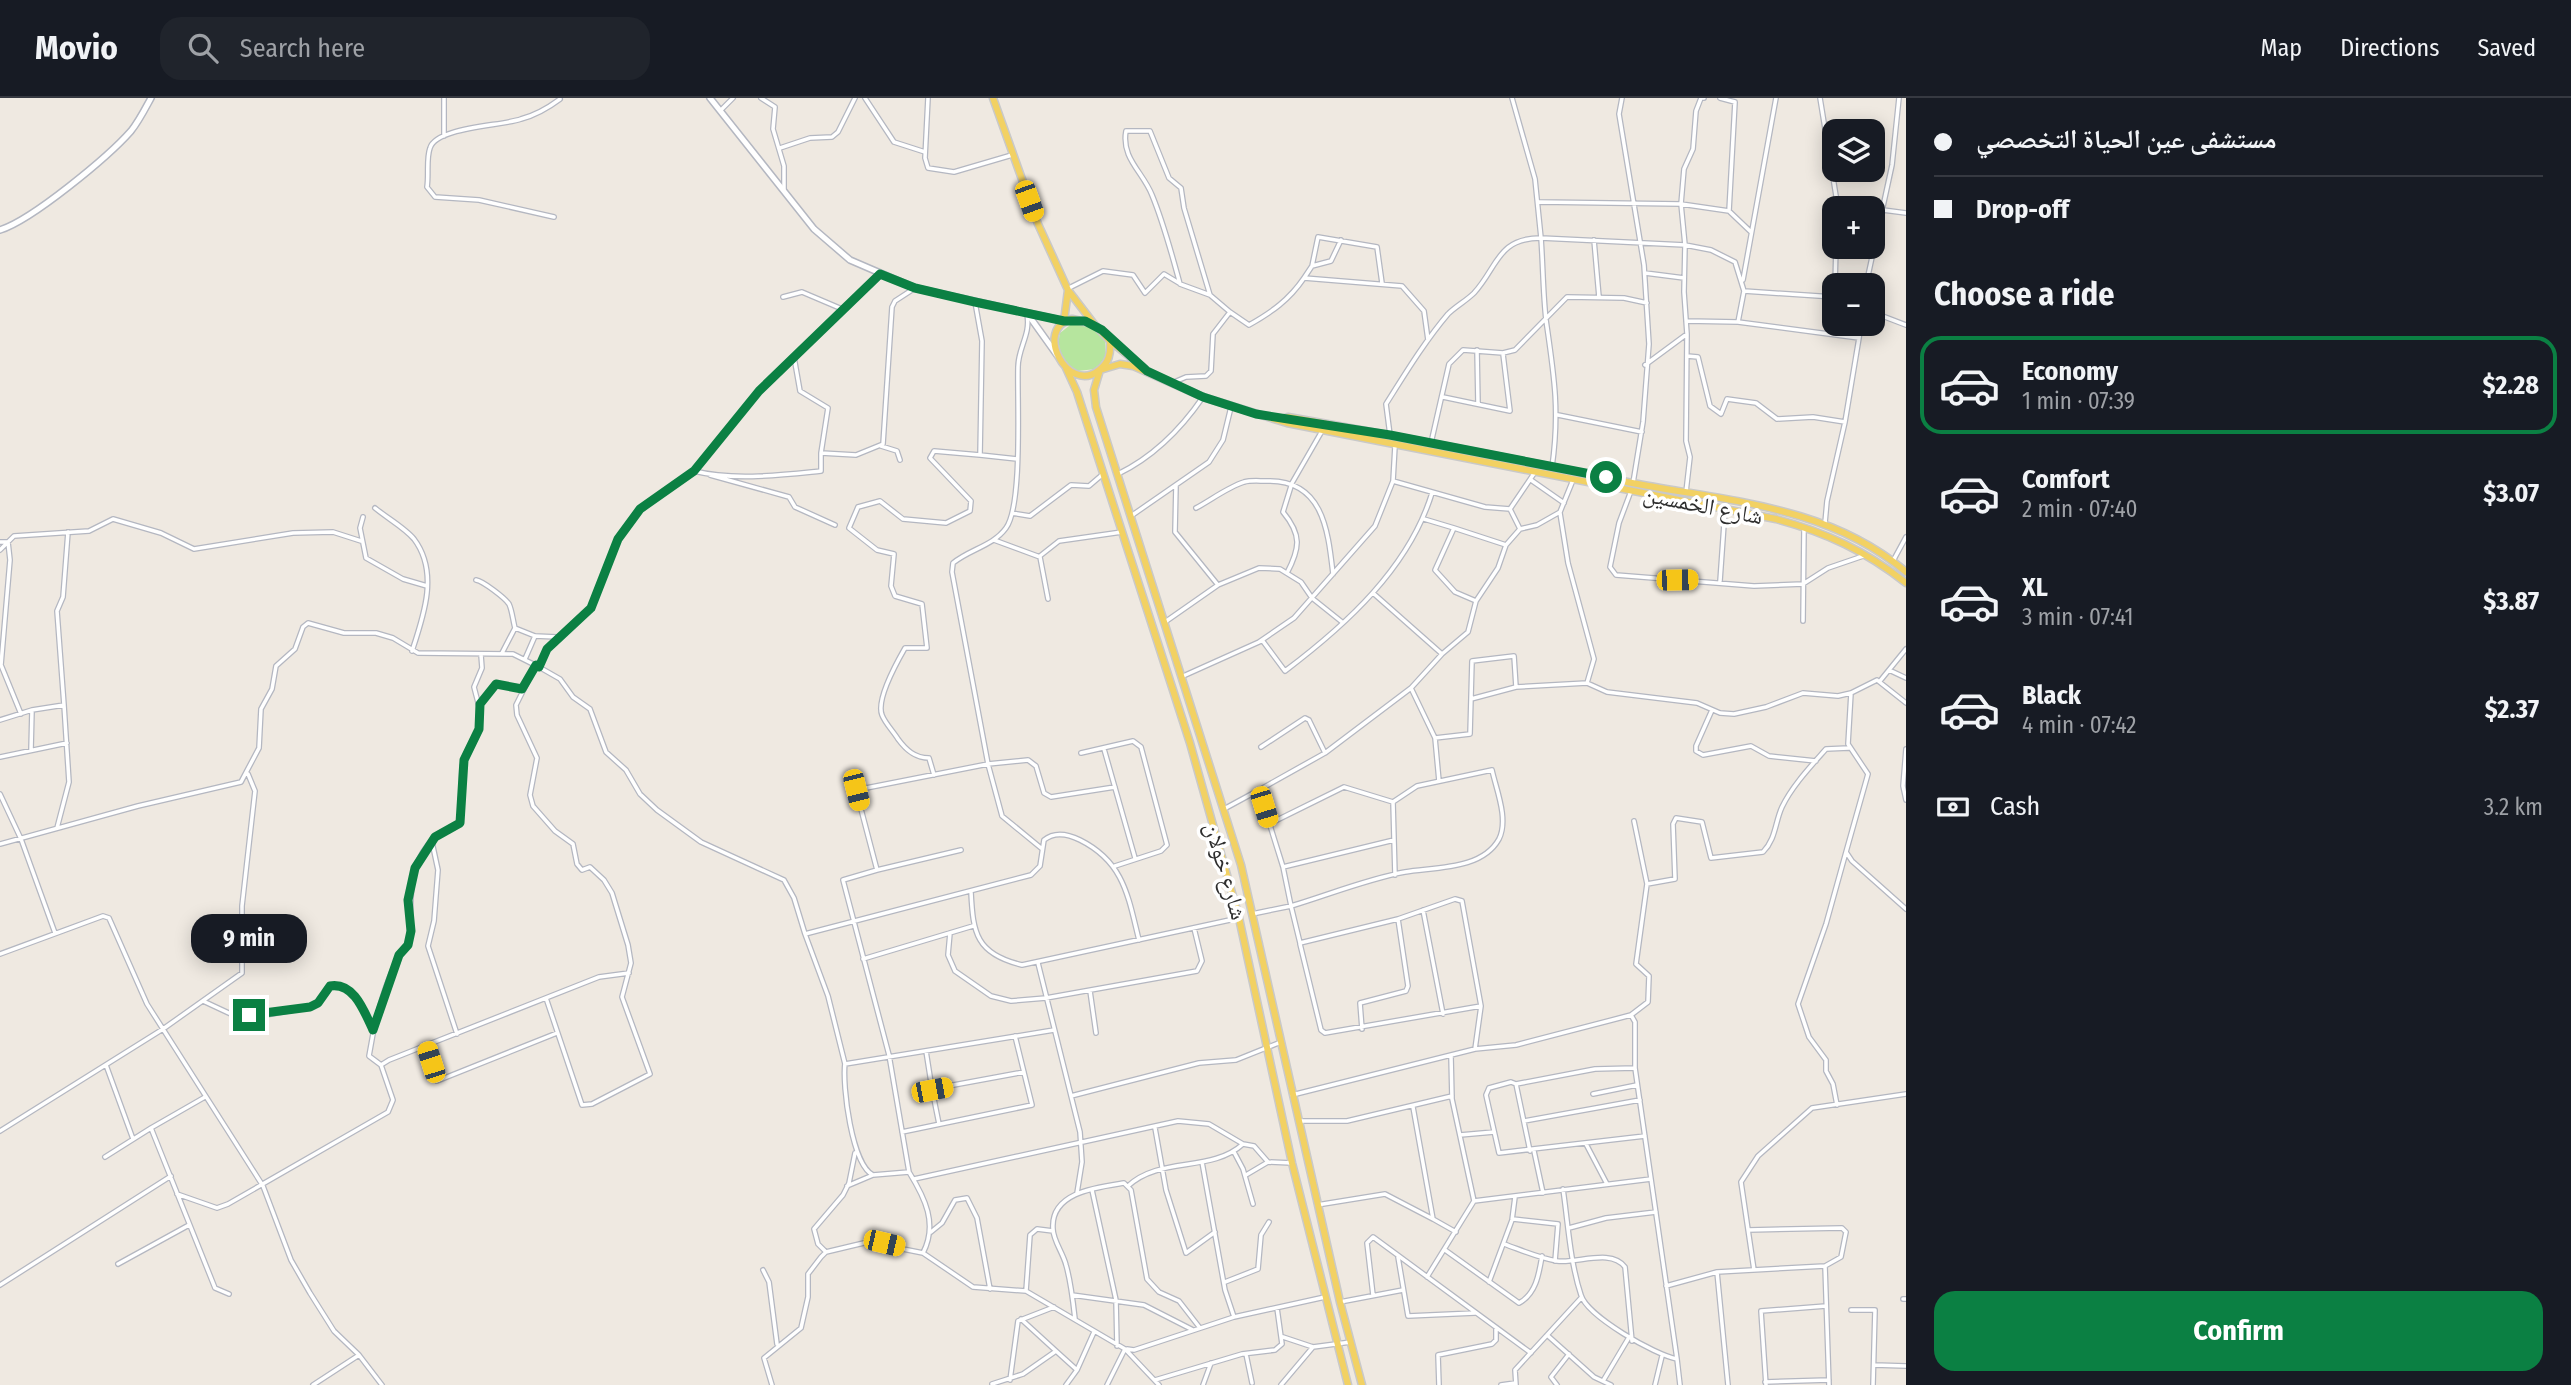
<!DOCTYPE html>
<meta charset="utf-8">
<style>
:root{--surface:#171b24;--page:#20242c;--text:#f1f3f6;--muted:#9ea1a6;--line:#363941;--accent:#0b8043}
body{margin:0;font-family:"Fira Sans Condensed","Noto Naskh Arabic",sans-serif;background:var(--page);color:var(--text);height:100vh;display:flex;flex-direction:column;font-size:26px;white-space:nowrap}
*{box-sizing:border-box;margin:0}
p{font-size:23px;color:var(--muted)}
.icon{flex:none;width:38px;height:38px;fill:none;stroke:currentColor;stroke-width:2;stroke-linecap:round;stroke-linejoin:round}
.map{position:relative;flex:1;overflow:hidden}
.details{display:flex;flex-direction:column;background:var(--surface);width:665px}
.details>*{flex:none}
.banner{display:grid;align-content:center;height:154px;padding:0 28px;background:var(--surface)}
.tools{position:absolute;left:1822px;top:21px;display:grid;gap:14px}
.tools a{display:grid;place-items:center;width:63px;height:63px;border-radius:14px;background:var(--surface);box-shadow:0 4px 18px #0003;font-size:35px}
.end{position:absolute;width:32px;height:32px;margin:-16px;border:9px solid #0b8043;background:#fff;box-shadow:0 0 0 4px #fff}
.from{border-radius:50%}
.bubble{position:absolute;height:49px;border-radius:21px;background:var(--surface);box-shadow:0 4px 18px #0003;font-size:23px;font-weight:700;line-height:49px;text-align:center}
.car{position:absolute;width:21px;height:42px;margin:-21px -10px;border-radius:9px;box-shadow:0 0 5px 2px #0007;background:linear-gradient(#f5c518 24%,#345 0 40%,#f5c518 0 76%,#345 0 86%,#f5c518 0)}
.banner b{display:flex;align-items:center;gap:24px;height:66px;font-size:26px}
.banner b+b{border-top:2px solid var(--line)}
.banner i{width:18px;height:18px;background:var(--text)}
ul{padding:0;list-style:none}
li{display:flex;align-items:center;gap:21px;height:98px;margin:0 14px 10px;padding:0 14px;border:4px solid transparent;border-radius:21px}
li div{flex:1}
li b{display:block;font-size:26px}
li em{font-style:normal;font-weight:700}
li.active{border-color:var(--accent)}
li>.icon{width:63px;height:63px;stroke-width:1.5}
h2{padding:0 28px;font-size:32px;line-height:84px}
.pay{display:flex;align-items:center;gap:18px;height:77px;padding:0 28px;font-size:26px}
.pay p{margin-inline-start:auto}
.action{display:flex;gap:14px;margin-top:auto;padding:14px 28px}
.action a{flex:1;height:80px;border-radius:21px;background:var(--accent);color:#fff;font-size:28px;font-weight:700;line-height:80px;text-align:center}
header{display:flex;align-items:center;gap:42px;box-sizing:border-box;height:98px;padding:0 35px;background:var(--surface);border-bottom:2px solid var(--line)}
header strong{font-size:33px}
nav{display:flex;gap:38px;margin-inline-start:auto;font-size:24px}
.search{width:490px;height:63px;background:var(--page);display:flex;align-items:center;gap:18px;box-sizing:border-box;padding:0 24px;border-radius:21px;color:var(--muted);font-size:26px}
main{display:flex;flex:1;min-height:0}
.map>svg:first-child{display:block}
.green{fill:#b6e59e}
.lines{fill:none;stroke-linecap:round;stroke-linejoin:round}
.street-casing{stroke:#b4b7c1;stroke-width:6}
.secondary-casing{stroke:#b4b7c1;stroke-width:8}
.primary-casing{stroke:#c9c9c9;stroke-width:9}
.street{stroke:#fff;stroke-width:3.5}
.secondary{stroke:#fff;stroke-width:5}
.primary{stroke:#f2d163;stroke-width:6}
.route{stroke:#0b8043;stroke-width:9}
.labels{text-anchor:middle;stroke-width:7;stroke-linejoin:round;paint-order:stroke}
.street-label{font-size:23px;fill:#2e2e2e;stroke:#fff}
</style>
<header>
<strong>Movio</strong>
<div class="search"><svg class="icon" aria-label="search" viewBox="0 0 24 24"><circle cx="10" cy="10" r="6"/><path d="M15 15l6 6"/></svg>Search here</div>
<nav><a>Map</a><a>Directions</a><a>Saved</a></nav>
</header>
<main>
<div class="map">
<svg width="1906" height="1287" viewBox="0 0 1906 1287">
<rect width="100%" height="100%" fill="#efe9e1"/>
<path class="green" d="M1074,224L1093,230L1105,241L1106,258L1096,271L1077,273C1063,266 1056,251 1060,235Z"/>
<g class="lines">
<defs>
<path id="street" d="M444,0V38
M761,0L775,9L773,31L784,68V91
M865,0L894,44L925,54
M928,0L925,60L928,70L954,74L1012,57
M1512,0L1535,81L1541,140L1685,147L1681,106L1729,113
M1622,0L1619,16L1644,167L1649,246L1643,324L1633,385
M1720,0L1735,4L1729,113L1751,134
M1820,0L1838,110
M721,12L733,0
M780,50L810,40L832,39L838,34L855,0
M1539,104L1681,106L1684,71L1693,51L1696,13L1701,0H1704
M1883,112L1906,115
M554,119L479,102L435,99L427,89C429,77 426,61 430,50C436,29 502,28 521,21C536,17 548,10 560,1
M1594,142L1599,199
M1312,168L1331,163L1341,142
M1645,175L1684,180
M1304,180L1312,168L1318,139L1377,149L1382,185
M1743,182L1776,0
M1835,187L1836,149
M1866,187L1892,67L1899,0
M1067,191L1103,173L1133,177L1145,195L1164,176L1179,185
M1744,193L1834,199
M1210,197L1180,186C1172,157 1164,126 1152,97C1143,74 1121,60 1126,33H1150L1169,80L1181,90L1184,110L1210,197L1230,214
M783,199L802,194L842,211
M975,204L982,243L980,357L1017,361
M1872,214L1906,227
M1027,217C1031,236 1018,250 1018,269C1017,300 1023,407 1006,430C993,448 970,451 953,465L952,474L988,666L1002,718L1041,750
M1686,223L1738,224
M1477,252L1478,306
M1687,258L1698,259L1710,308L1721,316L1727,301L1756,305L1777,321L1813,319L1845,324L1827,403L1825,425
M794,259L800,293L828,310L821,355L856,357L883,346L892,209L895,203L915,190
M1645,267L1687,236L1684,194L1685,147L1711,152L1735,164L1744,193L1738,224L1859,240L1861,226
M1172,285L1186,279L1206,278L1211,273L1213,236L1230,214L1249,227C1272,214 1289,202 1304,180L1402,188L1424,213L1428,242
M1443,299L1510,313L1503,256
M1558,317L1642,334
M1845,324L1859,240
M1390,337L1386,306C1405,276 1425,243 1448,216C1456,208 1466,203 1474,195C1498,169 1497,140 1541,140C1543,167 1543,195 1546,222C1554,277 1560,313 1552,369
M1431,345L1449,266L1463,252L1503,255L1515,252L1567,199L1624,200L1647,205
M881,348L897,353L900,362
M694,373C734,383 781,377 821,373V355
M1118,376C1153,359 1181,331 1203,299
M710,377L789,399L795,409L835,427
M1531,382L1564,405
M1393,383L1485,409L1510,411L1535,374
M1631,393L1619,425L1610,469L1616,477L1754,488L1803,486L1828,470L1866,457
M1686,394L1690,359L1686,343L1687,236
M375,410C387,420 405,430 414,441C439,474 424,517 412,553
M1196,410C1211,402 1228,389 1244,384C1251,382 1259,383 1266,383C1323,381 1328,432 1333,476
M1510,411L1520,431
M1012,415L1030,418L1071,387L1089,388L1103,376
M1131,418L1209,364L1223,342L1231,309
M363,419L360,430L366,460L403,481L427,488
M1424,421L1454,430
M994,442L1040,459L1048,501
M0,444H8L10,462L1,567L21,616
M1506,447L1454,430L1435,472L1455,494L1476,503L1498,470L1506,447L1520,431L1537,427L1560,414L1573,382
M0,452L14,438L89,433L113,421L161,435L194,451L293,435L333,434L361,443
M1040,458L1059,443L1122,434
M1893,463L1906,439
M1287,475C1300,450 1302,437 1283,414L1292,385L1322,333
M476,482C483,483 505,500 509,506C512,512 513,523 515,530L502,555
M1720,483L1725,412
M1218,487L1259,470L1280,471L1301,484L1312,500L1342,524
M1373,495L1442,556
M1803,523L1804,430
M1165,524L1218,487L1175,434L1176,387
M515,530L535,538L557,539
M1262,542L1285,573C1346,527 1409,470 1432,395
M525,561L535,538
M536,567L516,607L517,617L537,660L530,697L533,708L555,733L573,746L577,766L582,772L590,769L604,782L612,795L628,847L631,865L622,899L650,976L592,1006L582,1007L546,900
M539,569L560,581L573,599L590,611L606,654L626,672L640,696L657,712L701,744L784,782L794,800L805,836
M1889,572L1906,580
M1181,579L1259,544L1294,520L1375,428L1393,383L1395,348
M1880,583L1906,551
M1587,585L1607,594L1697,605L1720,615L1734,616L1766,609L1803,595L1838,598L1851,595L1877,582L1906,605
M1516,589L1587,585L1594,561L1568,465L1560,415
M1411,590L1442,556L1468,534L1476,503
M1851,595L1848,646L1868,676L1846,754L1852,763L1906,811
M480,606L496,586L522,591
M32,612L64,607L57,513L63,499L68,434
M1712,612L1696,648V653L1703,657L1751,648L1769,658L1816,663
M0,622L32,612L31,652
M1435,640L1470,636L1472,563L1514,558L1516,589L1471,601
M1261,649L1305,620L1309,622L1325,655
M1104,651L1135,760
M1906,651L1903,688L1906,702
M1081,655L1133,643L1141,649L1167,747L1161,753L1115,768
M0,659L67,645
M934,677L929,660C915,660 906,652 898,641C893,633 885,625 882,617C876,602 897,564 905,550H927L922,506L895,498L891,488L894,456L877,452L849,430L858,409L880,403L903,421L946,425L970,413L971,403L930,360L934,353L980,357
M1259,692L1325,655L1411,590L1435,640L1439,683
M0,696L21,741L55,835
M1224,711L1259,692L1283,769
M1269,726L1344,689L1393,704
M57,730L69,684L64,607
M1394,742L1283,769L1291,808C1328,797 1367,781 1405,774C1435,769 1482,772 1499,741C1509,721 1496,691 1492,672L1417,688L1393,704L1395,777
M432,744L438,772L434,823L428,848L457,936
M0,746L138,708L241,684L259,650L261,611L272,591L276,568L295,551L303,529L308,525L344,535H376L393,540L418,555L513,556L539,569L547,551L591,510L618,441L640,411L694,373L759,293L880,176
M961,752L877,772L856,692L988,666L1028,662L1036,668L1044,695L1051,699L1115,689
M1647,786L1675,781L1673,726L1676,720L1702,724L1711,760L1763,754C1776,741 1775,724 1782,709C1792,688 1811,668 1826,651L1849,650
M971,794C973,835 976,856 1022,867L1239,820
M1423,812L1443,916
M1252,816L1291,808L1300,845L1398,821L1408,888L1406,893L1360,905L1362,931
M1398,821L1455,801L1462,803L1481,908
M950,835L948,857L955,873L991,898L1011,903L1046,900L1197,873L1202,863L1194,830
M1300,846L1321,932L1325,935L1481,908L1475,951
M0,856L103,818L109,820L147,906L263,1088L291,1162L310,1195L334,1233L359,1257L382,1287
M863,861L973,828
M1038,865L1080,1034L1082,1064L1077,1095
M1090,893L1096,935
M203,903L233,917H266L310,909L318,905L330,888C354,884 364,912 372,930
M1631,917L1648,904L1649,878L1636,866L1647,786L1634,723
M1054,932L845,966L828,898L805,836L1031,777L1040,768L1044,742C1055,733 1068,736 1080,742C1124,764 1128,798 1139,842
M426,948L437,983L557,935
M926,953L932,991L1024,974
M845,965C842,988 852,1067 873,1077L909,1074L889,957L843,782L877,772
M106,967L133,1041
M381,967L369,958C374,926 387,870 408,847C415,808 401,771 436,738C443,731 453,731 460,725L462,668L479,631L481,616L474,589L482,570L481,557
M1516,986L1595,971L1635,970
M932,991L939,1026
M1593,996L1637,987
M1292,997L1475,951L1516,947L1631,917L1635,924V970L1677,1261
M1071,998L1199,965L1236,962L1281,944
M205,999L151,1030L215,1190L229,1196
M1837,1007L1833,986L1826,973V962L1809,939L1798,906L1826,826L1846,754
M1413,1009L1433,1121L1456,1134
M1300,1023H1347L1452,998
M1524,1023L1640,1002
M1155,1030L1166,1092L1186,1155L1215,1134
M0,1033L163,931L242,875V808L255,693L248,676
M902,1034L1032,1007L1015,938
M1460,1037L1494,1034
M1586,1046L1607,1086
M1530,1053L1516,986L1511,984L1489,990L1486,997L1499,1055L1645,1038
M1534,1053L1543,1095
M1234,1054L1243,1071L1253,1106
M105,1059L151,1030
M1202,1064L1225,1192L1234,1219
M909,1074C925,1100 938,1126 923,1155
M1246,1077L1268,1064
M914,1081L1178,1023L1209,1026L1243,1046
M847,1088L873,1077
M1128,1088C1160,1058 1211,1075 1243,1046L1254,1048L1268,1064L1292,1065
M1563,1091C1568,1125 1570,1164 1581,1197C1587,1218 1655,1257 1677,1261L1680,1287
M1092,1092L1116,1202L1117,1248
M177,1096L217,1110L228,1106L388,1014L393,1002L381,967L389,962L599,879L629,875
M1474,1103L1651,1081
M1317,1107L1385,1096L1433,1121
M1513,1121L1558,1126L1555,1163
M1569,1130L1606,1120L1656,1114
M931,1134L942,1125L955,1102L967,1100L977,1120L990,1191
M1504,1146C1521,1152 1539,1160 1557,1163C1577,1166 1611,1150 1625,1169L1632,1243
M1445,1152L1519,1205C1536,1196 1539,1176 1542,1158
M826,1154L818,1146L814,1131L843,1097L849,1085L855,1055
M1398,1159L1408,1218L1475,1215
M118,1166L189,1127
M1825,1168L1829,1287
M763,1172L769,1184L777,1246
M1754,1172L1741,1084L1758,1058L1812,1010L1906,996
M1717,1174L1728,1287
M1427,1179L1474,1103L1452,1001L1451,958
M1225,1184L1258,1171L1261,1137L1269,1124
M1489,1184L1512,1122L1515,1099
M0,1187L171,1078
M1666,1188L1717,1174L1825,1168L1841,1159L1846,1134L1842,1130L1748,1132
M1026,1193L1030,1137L1037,1131L1053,1133
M1072,1197L1144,1207L1193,1232
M1373,1197L1367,1145L1373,1139L1531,1255
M1903,1201H1906
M1340,1204L1403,1192
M1851,1212H1875L1873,1287
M1021,1221L1056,1253
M1075,1221C1073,1203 1071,1184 1066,1167C1063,1155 1053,1142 1053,1131C1050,1094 1098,1089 1124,1085L1131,1092L1147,1181L1159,1194L1179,1203L1200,1230
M1547,1237L1594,1279L1611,1287
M1283,1239L1313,1249L1351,1244
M1127,1251L1134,1252L1234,1219L1325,1199
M1246,1256L1252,1285
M1874,1267L1906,1268
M1010,1282L1018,1223L1054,1209
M1155,1282L1242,1256L1275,1252L1282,1246L1277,1210
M1603,1283L1628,1241
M1765,1284L1829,1282
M992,1286L1023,1276L1056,1253L1077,1272
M313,1287L359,1257
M772,1287L764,1260L801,1230L808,1199V1176L821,1159L826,1154L868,1144L923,1155L973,1189L1026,1193L1125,1251L1159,1287
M1066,1287L1077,1272L1094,1234
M1107,1287L1125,1251
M1203,1287L1211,1265
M1281,1287L1313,1249
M1439,1287L1438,1257L1492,1246L1496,1242V1231
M1501,1287L1515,1285
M1516,1287L1515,1272L1581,1200
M1557,1287L1551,1279L1569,1256
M1655,1287L1662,1258
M1766,1287L1761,1213L1826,1208"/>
<path id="secondary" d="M710,0L814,131L850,162L915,190L1064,223
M0,132C32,122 108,59 131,33C139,23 145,11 151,0
M1027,215L1057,257"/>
<path id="primary" d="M993,0L1038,126L1068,192L1094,226
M1072,221L1094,226L1110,243C1111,256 1109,265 1098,273C1067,296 1033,230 1072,221Z
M1064,223L1068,192
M1110,243L1144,270
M1066,270L1077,294L1190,645L1239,820L1292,1065L1348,1287
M1100,272L1094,292L1096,309L1241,767L1340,1204L1362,1287
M1100,272L1120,266L1133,268L1203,299L1287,325L1776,421C1825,434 1866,453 1906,485
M1282,321L1288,319C1403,339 1518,362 1632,385C1727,403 1829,408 1906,474"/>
</defs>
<use href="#street" class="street-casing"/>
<use href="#secondary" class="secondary-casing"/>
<use href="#primary" class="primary-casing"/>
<use href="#street" class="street"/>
<use href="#secondary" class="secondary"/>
<use href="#primary" class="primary"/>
</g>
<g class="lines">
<path class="route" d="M249,917L310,909L318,905L330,888C354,884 364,913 373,932L399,857L408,847L411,833L408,802L415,770L435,739L460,725L464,662L479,631L480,606L496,586L522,591L536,567L539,569L547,551L591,510L618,441L640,411L694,373L759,293L880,176L915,190L975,204L1064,223H1085L1102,232L1147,273L1203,299L1256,316L1390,337L1606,379"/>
</g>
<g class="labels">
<g class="street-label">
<text transform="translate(1703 407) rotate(11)" y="8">شارع الخمسين</text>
<text transform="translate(1226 773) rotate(74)" y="8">شارع خولان</text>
</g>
</g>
</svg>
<div class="tools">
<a><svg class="icon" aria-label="layers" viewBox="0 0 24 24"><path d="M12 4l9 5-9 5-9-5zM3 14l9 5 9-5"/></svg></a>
<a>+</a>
<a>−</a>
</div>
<i class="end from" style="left:1606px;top:379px"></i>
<i class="end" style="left:249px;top:917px"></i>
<div class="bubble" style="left:191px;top:816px;width:116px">9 min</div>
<i class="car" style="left:1029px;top:103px;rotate:160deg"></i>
<i class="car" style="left:1677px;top:482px;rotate:89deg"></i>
<i class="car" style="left:856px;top:692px;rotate:166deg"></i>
<i class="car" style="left:1264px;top:709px;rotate:163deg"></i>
<i class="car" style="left:431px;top:964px;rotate:342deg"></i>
<i class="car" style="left:932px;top:992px;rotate:79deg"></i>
<i class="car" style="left:884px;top:1145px;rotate:103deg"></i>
</div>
<section class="details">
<div class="banner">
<b><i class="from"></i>مستشفى عين الحياة التخصصي</b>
<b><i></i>Drop-off</b>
</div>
<h2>Choose a ride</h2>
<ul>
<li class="active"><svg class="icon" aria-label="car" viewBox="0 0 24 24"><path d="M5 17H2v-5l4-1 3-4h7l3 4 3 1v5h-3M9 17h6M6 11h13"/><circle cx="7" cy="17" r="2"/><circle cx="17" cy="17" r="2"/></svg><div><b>Economy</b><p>1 min · 07:39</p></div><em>$2.28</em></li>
<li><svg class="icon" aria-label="car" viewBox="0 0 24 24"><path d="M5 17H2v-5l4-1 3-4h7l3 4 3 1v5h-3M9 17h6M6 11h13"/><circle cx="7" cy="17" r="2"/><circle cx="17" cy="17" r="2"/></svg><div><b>Comfort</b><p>2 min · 07:40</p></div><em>$3.07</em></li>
<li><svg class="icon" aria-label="car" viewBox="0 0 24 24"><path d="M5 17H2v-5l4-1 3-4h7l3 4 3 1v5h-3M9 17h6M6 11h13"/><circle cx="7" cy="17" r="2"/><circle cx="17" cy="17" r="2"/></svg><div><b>XL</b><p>3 min · 07:41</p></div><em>$3.87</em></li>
<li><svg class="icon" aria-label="car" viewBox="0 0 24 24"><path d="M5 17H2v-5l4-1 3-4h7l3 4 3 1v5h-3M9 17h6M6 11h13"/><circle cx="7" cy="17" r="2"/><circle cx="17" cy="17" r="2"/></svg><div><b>Black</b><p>4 min · 07:42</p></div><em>$2.37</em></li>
</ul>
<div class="pay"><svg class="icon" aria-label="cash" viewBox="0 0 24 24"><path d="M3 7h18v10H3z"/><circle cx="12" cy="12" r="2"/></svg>Cash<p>3.2 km</p></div>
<div class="action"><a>Confirm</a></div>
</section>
</main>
